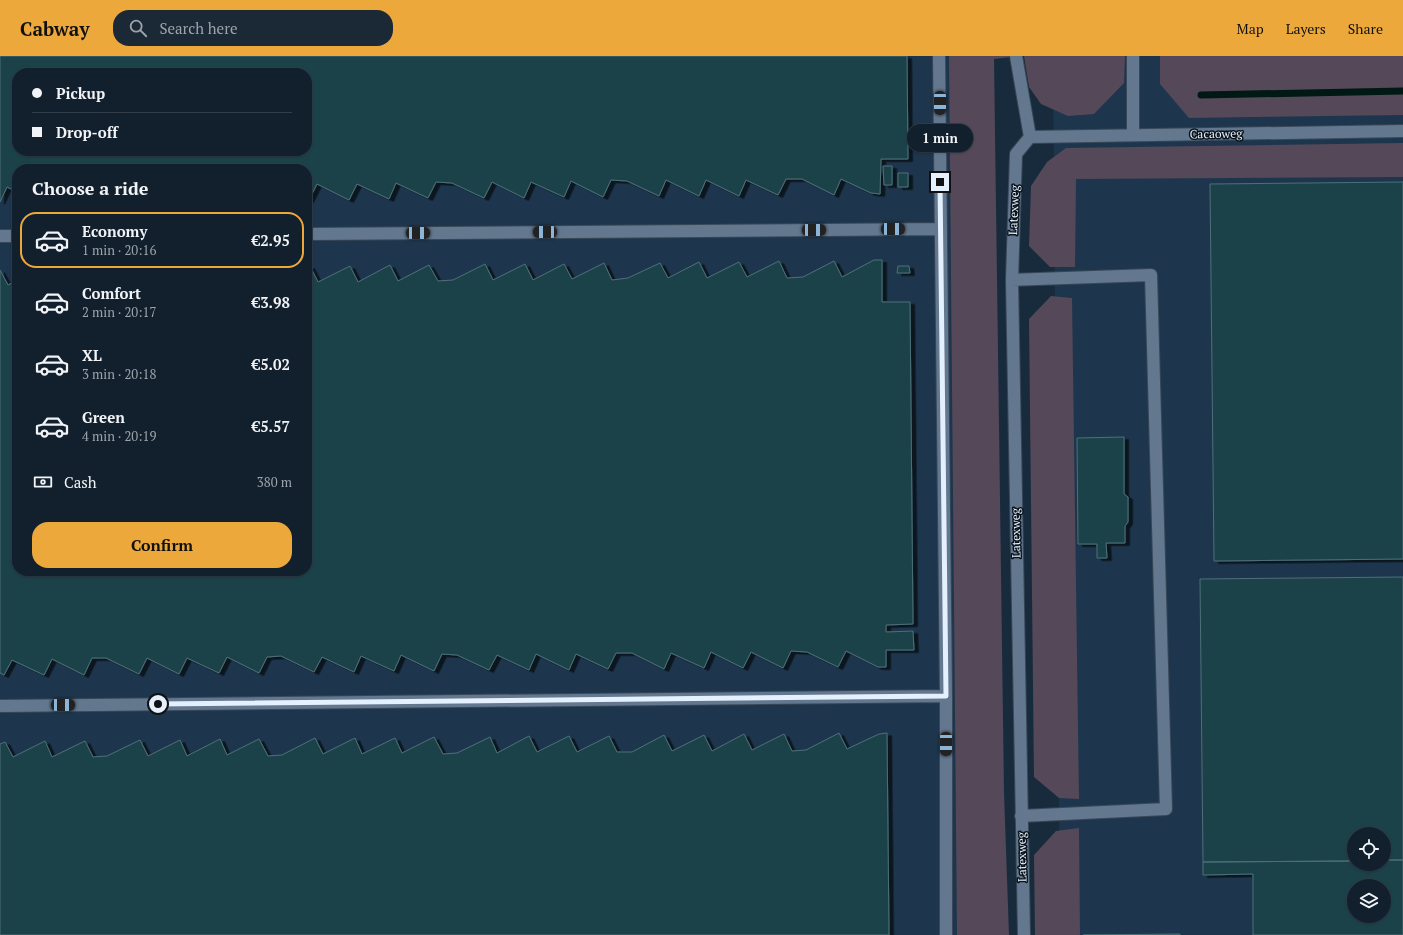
<!DOCTYPE html>
<meta charset="utf-8">
<style>
:root{--surface:#12202e;--page:#1b2836;--text:#f1f3f6;--muted:#9ca3aa;--line:#313e4a;--accent:#eda83b}
body{margin:0;font-family:"PT Serif",serif;background:var(--page);color:var(--text);height:100vh;display:flex;flex-direction:column;font-size:15px;white-space:nowrap}
*{box-sizing:border-box;margin:0}
p{font-size:13px;color:var(--muted)}
.icon{flex:none;width:22px;height:22px;fill:none;stroke:currentColor;stroke-width:2;stroke-linecap:round;stroke-linejoin:round}
.map{position:relative;flex:1;overflow:hidden}
.sheet{position:absolute;left:12px;top:108px;width:300px;height:412px;display:flex;flex-direction:column;background:var(--surface);border-radius:16px;box-shadow:0 1px 3px #0004,0 0 0 1px var(--line)}
.sheet>*{flex:none}
.top-card{position:absolute;left:12px;top:12px;width:300px;height:88px;border-radius:16px;box-shadow:0 1px 3px #0004,0 0 0 1px var(--line);display:grid;align-content:center;height:88px;padding:0 20px;background:var(--surface)}
.fabs{position:absolute;left:1347px;top:771px;display:grid;gap:8px}
.fabs a{display:grid;place-items:center;width:44px;height:44px;border-radius:50%;background:var(--surface);box-shadow:0 1px 3px #0004,0 0 0 1px var(--line);font-size:20px}
.end{position:absolute;width:18px;height:18px;margin:-9px;border:5px solid #e4f0fd;background:#111;box-shadow:0 0 0 2px #111}
.from{border-radius:50%}
.bubble{position:absolute;height:28px;border-radius:14px;background:var(--surface);box-shadow:0 1px 3px #0004,0 0 0 1px var(--line);font-size:13px;font-weight:600;line-height:28px;text-align:center}
.car{position:absolute;width:12px;height:24px;margin:-12px -6px;border-radius:5px;box-shadow:0 0 3px 1px #0007;background:linear-gradient(#222 24%,#8ab4d8 0 40%,#222 0 76%,#8ab4d8 0 86%,#222 0)}
.top-card b{display:flex;align-items:center;gap:14px;height:38px;font-size:15px}
.top-card b+b{border-top:1px solid var(--line)}
.top-card i{width:10px;height:10px;background:var(--text)}
ul{padding:0;list-style:none}
li{display:flex;align-items:center;gap:12px;height:56px;margin:0 8px 6px;padding:0 12px;border:2px solid transparent;border-radius:16px}
li div{flex:1}
li b{display:block;font-size:15px}
li em{font-style:normal;font-weight:600}
li.active{border-color:var(--accent)}
li>.icon{width:36px;height:36px;stroke-width:1.5}
h2{padding:0 20px;font-size:18px;line-height:48px}
.pay{display:flex;align-items:center;gap:10px;height:44px;padding:0 20px;font-size:15px}
.pay p{margin-inline-start:auto}
.primary-button{display:flex;gap:8px;margin-top:auto;padding:8px 20px}
.primary-button a{flex:1;height:46px;border-radius:16px;background:var(--accent);color:#111;font-size:16px;font-weight:600;line-height:46px;text-align:center}
header{display:flex;align-items:center;gap:24px;box-sizing:border-box;height:56px;padding:0 20px;background:var(--accent);color:#111}
header strong{font-size:19px}
nav{display:flex;gap:22px;margin-inline-start:auto;font-size:14px}
.search{width:280px;height:36px;background:var(--page);display:flex;align-items:center;gap:10px;box-sizing:border-box;padding:0 14px;border-radius:16px;color:var(--muted);font-size:15px}
.map>svg:first-child{display:block}
.built{fill:#1d364d;fill-rule:evenodd}
.green{fill:#554859}
.lines{fill:none;stroke-linecap:round;stroke-linejoin:round}
.stream{stroke:#001914;stroke-width:7}
.building{fill:#1e424a;stroke:#4c7079;fill-rule:evenodd;filter:url(#shadow)}
.minor-casing{stroke:#384858;stroke-width:14}
.minor{stroke:#63788f;stroke-width:12}
.route{stroke:#e4f0fd;stroke-width:5}
.labels{text-anchor:middle;stroke-width:3;stroke-linejoin:round;paint-order:stroke}
.street-label{font-size:12px;fill:#e4f0fd;stroke:#0a131b}
</style>
<header>
<strong>Cabway</strong>
<div class="search"><svg class="icon" aria-label="search" viewBox="0 0 24 24"><circle cx="10" cy="10" r="6"/><path d="M15 15l6 6"/></svg>Search here</div>
<nav><a>Map</a><a>Layers</a><a>Share</a></nav>
</header>
<div class="map">
<svg width="1403" height="879" viewBox="0 0 1403 879">
<defs>
<filter id="shadow"><feDropShadow dx="4.5" dy="2.5" stdDeviation="0" flood-color="#0009"/></filter>
</defs>
<rect width="100%" height="100%" fill="#182b3d"/>
<path class="built" d="M0,0H987L982,879H0ZM17,17H307V95H17ZM17,113H307V515H17Z
M1053,0H1403V879H1060ZM1354,778H1384V808H1354ZM1354,830H1384V860H1354Z"/>
<path class="green" d="M949,0H1021L994,3L1004,737L1009,879H957Z
M1024,0H1125L1124,27L1094,58L1068,60L1041,48L1029,31Z
M1160,0H1403V59L1189,62L1160,28Z
M1403,87V121L1076,123L1075,211H1050L1029,190L1031,130L1047,106L1066,92Z
M1051,240L1072,242L1079,743L1059,742L1034,721L1029,263Z
M1079,772L1080,879H1035L1034,799L1056,775Z"/>
<g class="lines">
<path class="stream" d="M1201,39L1403,35"/>
</g>
<path class="building" d="M0,0H907L908,103H881L880,138L871,137L841,123L834,139L802,123H786L778,139L746,124L739,140L706,124L699,140L666,124L659,140L627,125L611,124L603,141L571,125L564,141L531,126L524,142L492,126L484,142L452,127L436,126L428,142L396,127L389,143L357,128L349,144L317,128L309,144L307,143V113H17V136L7,131L0,146ZM17,17H307V95H17Z
M883,110H892V129H884Z
M898,117H908V131H898Z
M1403,126V503L1214,505L1210,128Z
M874,204H882V246H910L913,568L886,569V576L913,575L914,594H886V611H878L846,595L838,611L807,596L791,595L783,612L751,596L743,612L711,596L704,612L671,597L664,613L632,597H616L608,613L576,598L569,614L536,598L529,614L497,599L489,614L457,599L442,598L434,615L401,599L394,615L361,600L354,616L322,601L314,616L281,600L267,601L259,617L227,601L219,617L187,602L179,618L147,602L139,618L106,602H92L84,619L52,603L44,619L12,604L4,619L0,617V214L8,229L17,224V515H307V212L310,210L318,226L350,210L358,226L390,209L398,225L429,209L438,225L453,224L485,208L493,224L525,208L533,224L564,208L572,223L604,207L612,224L628,222L660,207L668,222L699,206L707,222L739,206L747,221L779,205L787,222L803,221L834,205L842,221Z
M898,210H909L910,217H897Z
M1124,381V438L1128,441V466L1125,470V487H1106L1107,502H1097V488H1078L1077,382Z
M1403,521V804H1384V778H1354V805L1203,806L1200,523Z
M839,677L847,693L879,678L887,677L889,879H0V688L5,686L13,701L45,685L52,701L85,685L93,701L107,700L140,684L148,700L180,684L187,700L220,683L227,699L259,683L268,700L282,699L315,682L323,698L355,682L362,698L395,682L402,697L434,681L443,698L457,697L490,681L497,697L529,680L537,696L569,680L577,696L609,680L617,696H632L664,679L672,695L704,679L712,695L744,678L752,694L784,678L792,695L806,694Z
M1384,804H1403V879H1253V818L1203,819V806L1354,805V808H1384ZM1354,830H1384V860H1354Z
M1180,878V879H1083Z"/>
<g class="lines">
<defs>
<path id="minor" d="M939,0L946,640V879
M1016,0L1030,81
M1133,79V0
M1030,81L1403,75
M307,178L941,173
M0,180H17
M1012,224L1151,219L1166,753L1021,760
M0,650L946,640
M1024,879L1012,224L1016,98L1030,81"/>
</defs>
<use href="#minor" class="minor-casing"/>
<use href="#minor" class="minor"/>
</g>
<g class="lines">
<path class="route" d="M158,648L946,640L940,126"/>
</g>
<g class="labels">
<g class="street-label">
<text transform="translate(1216 78) rotate(-1)" y="4">Cacaoweg</text>
<text transform="translate(1014 154) rotate(-88)" y="4">Latexweg</text>
<text transform="translate(1016 477) rotate(-91)" y="4">Latexweg</text>
<text transform="translate(1022 801) rotate(-91)" y="4">Latexweg</text>
</g>
</g>
</svg>
<div class="fabs">
<a><svg class="icon" aria-label="locate" viewBox="0 0 24 24"><circle cx="12" cy="12" r="6"/><path d="M12 2v4M12 18v4M2 12h4M18 12h4"/></svg></a>
<a><svg class="icon" aria-label="layers" viewBox="0 0 24 24"><path d="M12 4l9 5-9 5-9-5zM3 14l9 5 9-5"/></svg></a>
</div>
<i class="end from" style="left:158px;top:648px"></i>
<i class="end" style="left:940px;top:126px"></i>
<div class="bubble" style="left:907px;top:68px;width:66px">1 min</div>
<i class="car" style="left:940px;top:47px;rotate:180deg"></i>
<i class="car" style="left:893px;top:173px;rotate:90deg"></i>
<i class="car" style="left:814px;top:174px;rotate:90deg"></i>
<i class="car" style="left:545px;top:176px;rotate:270deg"></i>
<i class="car" style="left:418px;top:177px;rotate:90deg"></i>
<i class="car" style="left:63px;top:649px;rotate:90deg"></i>
<i class="car" style="left:946px;top:688px;rotate:180deg"></i>
<div class="top-card">
<b><i class="from"></i>Pickup</b>
<b><i></i>Drop-off</b>
</div>
<section class="sheet">
<h2>Choose a ride</h2>
<ul>
<li class="active"><svg class="icon" aria-label="car" viewBox="0 0 24 24"><path d="M5 17H2v-5l4-1 3-4h7l3 4 3 1v5h-3M9 17h6M6 11h13"/><circle cx="7" cy="17" r="2"/><circle cx="17" cy="17" r="2"/></svg><div><b>Economy</b><p>1 min · 20:16</p></div><em>€2.95</em></li>
<li><svg class="icon" aria-label="car" viewBox="0 0 24 24"><path d="M5 17H2v-5l4-1 3-4h7l3 4 3 1v5h-3M9 17h6M6 11h13"/><circle cx="7" cy="17" r="2"/><circle cx="17" cy="17" r="2"/></svg><div><b>Comfort</b><p>2 min · 20:17</p></div><em>€3.98</em></li>
<li><svg class="icon" aria-label="car" viewBox="0 0 24 24"><path d="M5 17H2v-5l4-1 3-4h7l3 4 3 1v5h-3M9 17h6M6 11h13"/><circle cx="7" cy="17" r="2"/><circle cx="17" cy="17" r="2"/></svg><div><b>XL</b><p>3 min · 20:18</p></div><em>€5.02</em></li>
<li><svg class="icon" aria-label="car" viewBox="0 0 24 24"><path d="M5 17H2v-5l4-1 3-4h7l3 4 3 1v5h-3M9 17h6M6 11h13"/><circle cx="7" cy="17" r="2"/><circle cx="17" cy="17" r="2"/></svg><div><b>Green</b><p>4 min · 20:19</p></div><em>€5.57</em></li>
</ul>
<div class="pay"><svg class="icon" aria-label="cash" viewBox="0 0 24 24"><path d="M3 7h18v10H3z"/><circle cx="12" cy="12" r="2"/></svg>Cash<p>380 m</p></div>
<div class="primary-button"><a>Confirm</a></div>
</section>
</div>
